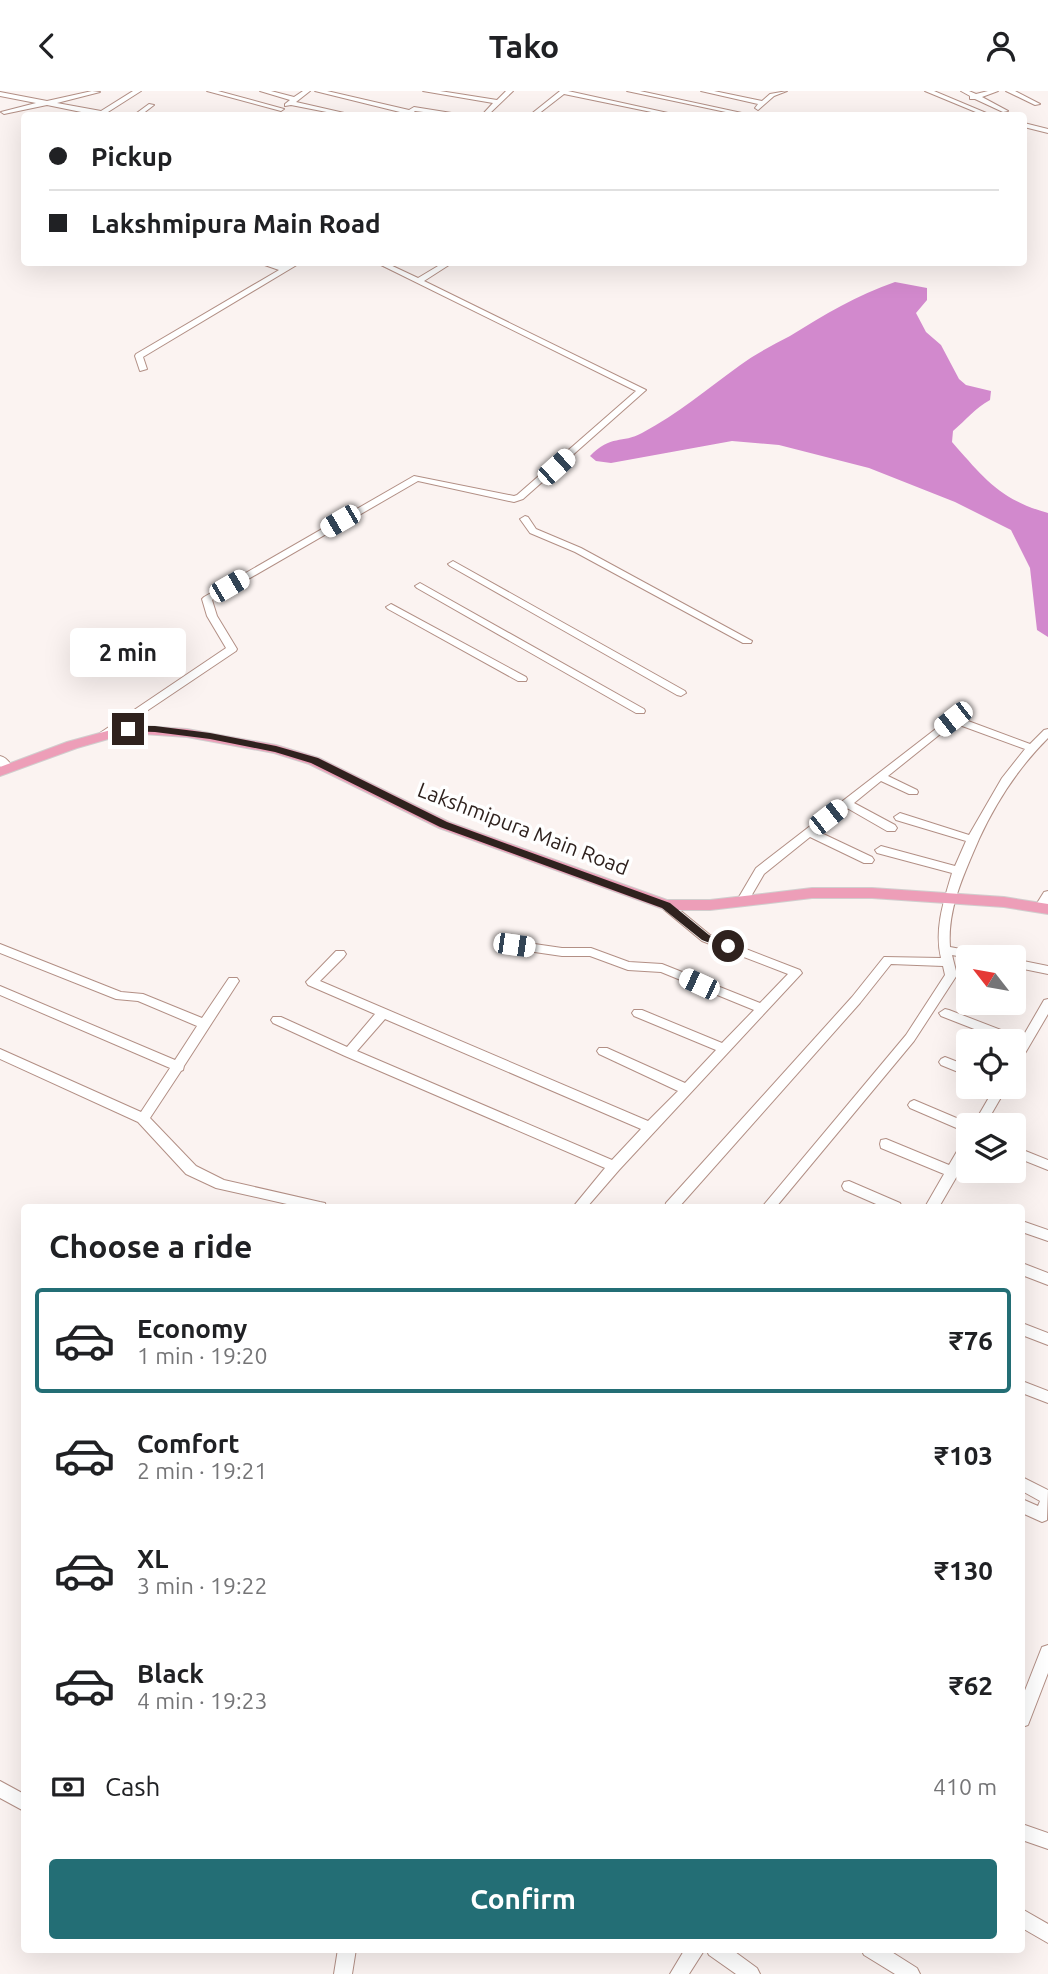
<!DOCTYPE html>
<meta charset="utf-8">
<style>
:root{--surface:#fff;--page:#f6f6f6;--text:#202124;--muted:#757577;--line:#e0e0e0;--accent:#236e75}
body{margin:0;font-family:Ubuntu,sans-serif;background:var(--page);color:var(--text);height:100vh;display:flex;flex-direction:column;font-size:26px;white-space:nowrap}
*{box-sizing:border-box;margin:0}
p{font-size:23px;color:var(--muted)}
.icon{flex:none;width:38px;height:38px;fill:none;stroke:currentColor;stroke-width:2;stroke-linecap:round;stroke-linejoin:round}
.map{position:relative;flex:1;overflow:hidden}
.panel{position:absolute;left:21px;top:1113px;width:1004px;height:749px;display:flex;flex-direction:column;background:var(--surface);border-radius:7px;box-shadow:0 7px 28px #0002}
.panel>*{flex:none}
.guide{position:absolute;left:21px;top:21px;width:1006px;height:154px;border-radius:7px;box-shadow:0 7px 28px #0002;display:grid;align-content:center;height:154px;padding:0 28px;background:var(--surface)}
.needle{width:46px;rotate:301deg}
.tools{position:absolute;left:956px;top:854px;display:grid;gap:14px}
.tools a{display:grid;place-items:center;width:70px;height:70px;border-radius:7px;background:var(--surface);box-shadow:0 7px 28px #0002;font-size:35px}
.end{position:absolute;width:32px;height:32px;margin:-16px;border:9px solid #2f221e;background:#fff;box-shadow:0 0 0 4px #fff}
.from{border-radius:50%}
.bubble{position:absolute;height:49px;border-radius:7px;background:var(--surface);box-shadow:0 7px 28px #0002;font-size:23px;font-weight:700;line-height:49px;text-align:center}
.car{position:absolute;width:21px;height:42px;margin:-21px -10px;border-radius:9px;box-shadow:0 0 5px 2px #0007;background:linear-gradient(#fff 24%,#345 0 40%,#fff 0 76%,#345 0 86%,#fff 0)}
.guide b{display:flex;align-items:center;gap:24px;height:66px;font-size:26px}
.guide b+b{border-top:2px solid var(--line)}
.guide i{width:18px;height:18px;background:var(--text)}
ul{padding:0;list-style:none}
li{display:flex;align-items:center;gap:21px;height:105px;margin:0 14px 10px;padding:0 14px;border:4px solid transparent;border-radius:7px}
li div{flex:1}
li b{display:block;font-size:26px}
li em{font-style:normal;font-weight:700}
li.current{border-color:var(--accent)}
li>.icon{width:63px;height:63px;stroke-width:1.5}
h2{padding:0 28px;font-size:32px;line-height:84px}
.pay{display:flex;align-items:center;gap:18px;height:77px;padding:0 28px;font-size:26px}
.pay p{margin-inline-start:auto}
.primary-button{display:flex;gap:14px;margin-top:auto;padding:14px 28px}
.primary-button a{flex:1;height:80px;border-radius:7px;background:var(--accent);color:#fff;font-size:28px;font-weight:700;line-height:80px;text-align:center}
header{display:flex;justify-content:space-between;align-items:center;height:91px;padding:0 28px;background:var(--surface);font-size:32px;font-weight:700}
.map>svg:first-child{display:block}
.water{fill:#d289cd}
.lines{fill:none;stroke-linecap:round;stroke-linejoin:round}
.minor-casing{stroke:#b28f85;stroke-width:2}
.major-casing{stroke:#d1cece;stroke-width:2}
.minor{fill:#fff;fill-rule:evenodd}
.major{fill:#ed9eb8;fill-rule:evenodd}
.route{fill:#2f221e}
.labels{text-anchor:middle;stroke-width:7;stroke-linejoin:round;paint-order:stroke}
.street-label{font-size:21px;fill:#2f221e;stroke:#fff}
</style>
<header><svg class="icon" aria-label="back" viewBox="0 0 24 24"><path d="M15 5l-7 7 7 7"/></svg>Tako<svg class="icon" aria-label="person" viewBox="0 0 24 24"><circle cx="12" cy="8" r="4"/><path d="M4 21q1-7 8-7t8 7"/></svg></header>
<div class="map">
<svg width="1048" height="1883" viewBox="0 0 1048 1883">
<rect width="100%" height="100%" fill="#fbf3f1"/>
<path class="water" d="M895,191L927,197V209L916,222L926,241L941,254L959,288L966,294L991,300L990,309C975,317 966,329 953,340L952,351C983,386 1000,409 1048,422V546L1037,539L1030,477L1011,439L955,411L869,377L779,354L732,350L611,372L596,370L590,365C611,343 622,353 642,342C678,323 707,298 739,275C755,263 773,254 790,245C824,224 857,204 895,191Z"/>
<g class="lines">
<defs>
<path id="minor" d="M92,0L100,1L57,12L101,20L133,0H141L108,21L114,24H96L47,14L4,23L1,21L36,12L0,5V1L47,10Z
M207,0H218L284,18L281,20Z
M260,0H271L294,6L303,0H310L296,11L353,24H342L291,14L285,15V13L290,9Z
M315,0H327L409,19L414,16L464,24H449L415,20L410,24H403L404,22Z
M423,0H440L497,9L506,0H513L488,24H482L493,12Z
M560,0H568L677,24H666L564,3L537,24H530Z
M627,0H640L751,24H740Z
M701,0H714L762,10L770,3L787,0L774,5L758,19L755,17L758,13Z
M925,0H934L991,24H983Z
M961,0H969L976,3L988,0H998L982,6L1008,20L1003,21L975,8H970V5Z
M1006,0H1015L1040,13L1035,14Z
M149,13L154,14L141,24H134Z
M599,22L603,23L604,24H596Z
M1024,32L1048,38V42L1024,36Z
M259,172H270L285,175L291,172H300L143,266L147,278L140,280L135,265L136,263L279,179Z
M377,172H386L418,187L443,172H452L424,190L646,299L523,408L514,411L418,390L212,509L217,525L237,558L236,560L108,646H100L99,644L100,642L226,557L207,525L202,508L204,506L414,385L514,405L517,404L636,300Z
M525,425L528,426L536,438L581,457L752,550L751,552H743L575,461L530,442L520,428Z
M453,470L685,600L686,602L681,605L677,604L450,475L448,473Z
M420,492L644,618L645,620L644,622H636L417,497L415,495Z
M391,513L526,586L527,588L526,590H518L388,518L386,516Z
M959,620L964,623L960,627L1030,653L1044,639L1048,638V647C1018,677 996,711 979,748C965,781 947,817 950,856L982,862L986,863L988,866L968,867L952,864L957,884L914,950L776,1116H762L906,944L945,884L943,875L891,873L860,912L679,1116H665L666,1112L852,906L884,866L941,867C934,838 944,809 952,782L877,762L875,759L881,755L955,775L966,750L896,729L894,726L900,722L969,744L1002,687L1025,658L954,632L888,685L917,699L918,701L917,703H909L881,690L854,712L895,734L897,737L895,740H887L847,717L817,740L872,766L874,769L872,772H864L810,746L764,783L746,814L742,815L736,811L756,777Z
M0,665C6,666 11,673 14,678L13,680H5L0,675Z
M1048,800V813L1044,820H1036L1034,817L1044,801Z
M666,810L670,811L710,844L800,879L802,882L619,1079L587,1116H573L605,1077L345,965L273,932L271,929L273,926H281L347,956L375,923L308,894L306,891L336,860H344L346,863L344,866L320,890L648,1030L678,1000L599,963L597,960L599,957H607L685,992L716,959L634,925L632,922L634,919H642L722,952L754,919L661,881L628,879L590,865H562L514,858L508,854L514,850L562,857H591L629,871L662,873L760,912L788,883L702,850L662,817L660,814L662,811ZM385,928L641,1038L612,1069L357,960Z
M0,853L121,901L143,903L202,927L229,887H237L239,890L237,893L184,975L183,979L181,980L150,1027L196,1075L224,1089L320,1111L325,1112L326,1116H300L216,1097L186,1083L138,1031L0,968V958L141,1021L170,977L0,904V895L175,969L197,935L138,910L116,908L0,862Z
M1013,868L1048,875V883L1013,876Z
M1048,908V923L1017,976L1013,978V962L1017,955L1013,954V950H1005L941,925L939,922L945,918L949,919L1022,947L1044,909Z
M945,966L968,975V985L941,974L939,971L941,968Z
M995,996H1007L985,1034H968V1042L910,1017L908,1014L910,1011L914,1009L973,1034Z
M886,1048L949,1074L963,1050L968,1049V1066L939,1116H925L944,1083L881,1057L880,1053L881,1049Z
M1013,1055L1048,1069V1079L1013,1065Z
M849,1090L900,1112L902,1116H883L844,1099L842,1095L844,1091Z
M1022,1130L1048,1139V1150L1022,1141Z
M1022,1172L1048,1182V1194L1022,1184Z
M1022,1232L1048,1242V1254L1022,1244Z
M1022,1290L1048,1300V1312L1022,1302Z
M1022,1386L1048,1399L1047,1429L1042,1431L1022,1422V1408L1038,1415L1040,1410L1022,1400Z
M1048,1554V1582L1028,1634L1022,1636V1607L1042,1556Z
M0,1690L24,1703V1720L0,1707Z
M1022,1733L1048,1742V1758L1022,1749Z
M1022,1818L1048,1833V1852L1022,1837Z
M338,1858H356L352,1883H334Z
M685,1858H705L689,1883H670Z
M706,1858H731L757,1877L760,1883H736L709,1864Z
M861,1858H887L917,1877L920,1883H895L864,1864Z"/>
<path id="major" d="M129,634L187,638L276,654L319,667L449,731L667,809H710L812,797H872L1004,806L1048,813V823L1004,816L872,807H812L710,819H666L439,737L309,673L274,662L187,646L129,642L77,657L0,685V676L67,651Z"/>
</defs>
<use href="#minor" class="minor-casing"/>
<use href="#major" class="major-casing"/>
<use href="#minor" class="minor"/>
<use href="#major" class="major"/>
</g>
<path class="route" d="M128,635H155L210,642L276,655L318,667L447,731L670,812L709,844L734,855L728,859L702,849L662,817L440,736L311,672L275,661L210,648L155,641L125,640V636Z"/>
<g class="labels">
<g class="street-label">
<text transform="translate(523 738) rotate(21)" y="7">Lakshmipura Main Road</text>
</g>
</g>
</svg>
<div class="tools">
<a><svg class="needle" viewBox="-14 -14 28 28"><path d="M0-13l5 13h-10z" fill="#e53935"/><path d="M0 13l5-13h-10z" fill="#757577"/></svg></a>
<a><svg class="icon" aria-label="locate" viewBox="0 0 24 24"><circle cx="12" cy="12" r="6"/><path d="M12 2v4M12 18v4M2 12h4M18 12h4"/></svg></a>
<a><svg class="icon" aria-label="layers" viewBox="0 0 24 24"><path d="M12 4l9 5-9 5-9-5zM3 14l9 5 9-5"/></svg></a>
</div>
<i class="end from" style="left:728px;top:855px"></i>
<i class="end" style="left:128px;top:638px"></i>
<div class="bubble" style="left:70px;top:537px;width:116px">2 min</div>
<i class="car" style="left:556px;top:376px;rotate:48deg"></i>
<i class="car" style="left:340px;top:430px;rotate:240deg"></i>
<i class="car" style="left:229px;top:495px;rotate:60deg"></i>
<i class="car" style="left:953px;top:628px;rotate:232deg"></i>
<i class="car" style="left:828px;top:726px;rotate:52deg"></i>
<i class="car" style="left:514px;top:854px;rotate:98deg"></i>
<i class="car" style="left:699px;top:893px;rotate:295deg"></i>
<div class="guide">
<b><i class="from"></i>Pickup</b>
<b><i></i>Lakshmipura Main Road</b>
</div>
<section class="panel">
<h2>Choose a ride</h2>
<ul>
<li class="current"><svg class="icon" aria-label="car" viewBox="0 0 24 24"><path d="M5 17H2v-5l4-1 3-4h7l3 4 3 1v5h-3M9 17h6M6 11h13"/><circle cx="7" cy="17" r="2"/><circle cx="17" cy="17" r="2"/></svg><div><b>Economy</b><p>1 min · 19:20</p></div><em>₹76</em></li>
<li><svg class="icon" aria-label="car" viewBox="0 0 24 24"><path d="M5 17H2v-5l4-1 3-4h7l3 4 3 1v5h-3M9 17h6M6 11h13"/><circle cx="7" cy="17" r="2"/><circle cx="17" cy="17" r="2"/></svg><div><b>Comfort</b><p>2 min · 19:21</p></div><em>₹103</em></li>
<li><svg class="icon" aria-label="car" viewBox="0 0 24 24"><path d="M5 17H2v-5l4-1 3-4h7l3 4 3 1v5h-3M9 17h6M6 11h13"/><circle cx="7" cy="17" r="2"/><circle cx="17" cy="17" r="2"/></svg><div><b>XL</b><p>3 min · 19:22</p></div><em>₹130</em></li>
<li><svg class="icon" aria-label="car" viewBox="0 0 24 24"><path d="M5 17H2v-5l4-1 3-4h7l3 4 3 1v5h-3M9 17h6M6 11h13"/><circle cx="7" cy="17" r="2"/><circle cx="17" cy="17" r="2"/></svg><div><b>Black</b><p>4 min · 19:23</p></div><em>₹62</em></li>
</ul>
<div class="pay"><svg class="icon" aria-label="cash" viewBox="0 0 24 24"><path d="M3 7h18v10H3z"/><circle cx="12" cy="12" r="2"/></svg>Cash<p>410 m</p></div>
<div class="primary-button"><a>Confirm</a></div>
</section>
</div>
